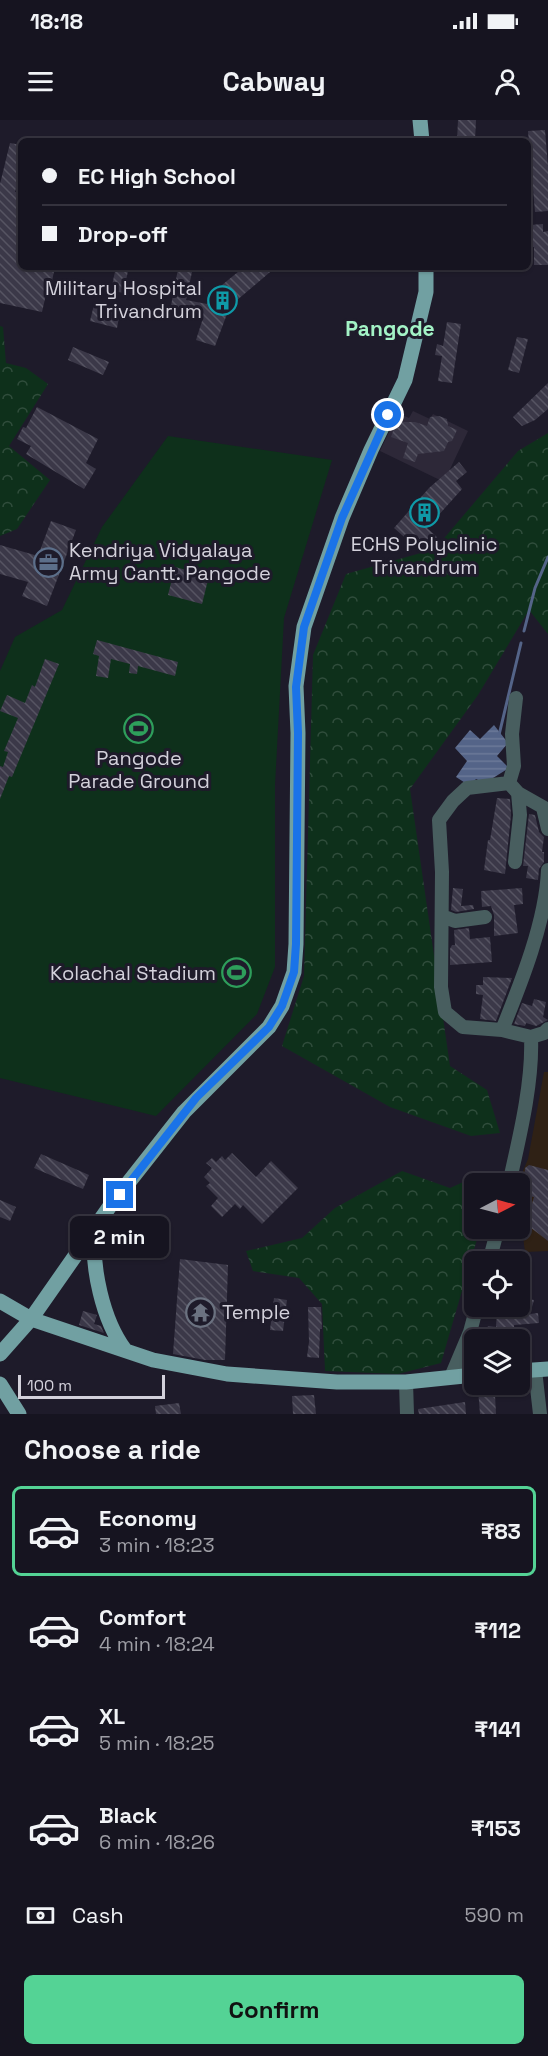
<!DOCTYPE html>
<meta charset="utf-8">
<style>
:root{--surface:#161420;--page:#1f1d29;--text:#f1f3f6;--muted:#9e9ea5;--line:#35333e;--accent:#54d395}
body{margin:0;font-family:"Space Grotesk",sans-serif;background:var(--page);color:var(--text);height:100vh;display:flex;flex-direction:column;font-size:22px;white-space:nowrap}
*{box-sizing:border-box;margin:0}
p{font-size:20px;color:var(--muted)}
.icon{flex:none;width:33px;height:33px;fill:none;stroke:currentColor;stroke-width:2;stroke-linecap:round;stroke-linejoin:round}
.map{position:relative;height:1294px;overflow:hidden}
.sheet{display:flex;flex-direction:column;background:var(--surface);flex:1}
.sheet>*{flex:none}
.top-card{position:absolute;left:18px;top:18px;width:513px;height:132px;border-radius:9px;box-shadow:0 2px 4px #0004,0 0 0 2px var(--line);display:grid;align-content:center;height:132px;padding:0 24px;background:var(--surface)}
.needle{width:39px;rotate:84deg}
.controls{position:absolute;left:464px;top:1053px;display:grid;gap:12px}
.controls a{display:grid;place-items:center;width:66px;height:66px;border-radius:9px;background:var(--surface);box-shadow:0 2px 4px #0004,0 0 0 2px var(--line);font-size:30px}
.scale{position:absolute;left:18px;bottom:15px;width:147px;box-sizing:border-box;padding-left:6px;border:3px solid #d3d1db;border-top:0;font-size:16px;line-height:21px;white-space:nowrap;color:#d3d1db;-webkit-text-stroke:4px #1e1b2a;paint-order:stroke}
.end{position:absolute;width:27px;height:27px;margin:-14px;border:8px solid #1a73e8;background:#fff;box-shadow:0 0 0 3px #fff}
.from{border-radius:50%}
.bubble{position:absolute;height:42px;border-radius:9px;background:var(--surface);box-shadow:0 2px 4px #0004,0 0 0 2px var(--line);font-size:20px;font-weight:800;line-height:42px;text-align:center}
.top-card b{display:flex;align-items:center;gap:21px;height:57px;font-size:22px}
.top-card b+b{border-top:2px solid var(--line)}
.top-card i{width:15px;height:15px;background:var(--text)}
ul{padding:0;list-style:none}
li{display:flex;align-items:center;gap:18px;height:90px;margin:0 12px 9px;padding:0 12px;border:3px solid transparent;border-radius:9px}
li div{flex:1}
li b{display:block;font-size:22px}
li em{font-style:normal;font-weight:800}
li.active{border-color:var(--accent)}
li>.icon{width:54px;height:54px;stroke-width:1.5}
h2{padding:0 24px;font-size:27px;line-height:72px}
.pay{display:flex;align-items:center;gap:15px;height:66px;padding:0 24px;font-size:22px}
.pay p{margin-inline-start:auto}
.primary-button{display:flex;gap:12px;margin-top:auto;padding:12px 24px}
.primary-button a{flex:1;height:69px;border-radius:9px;background:var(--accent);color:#111;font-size:24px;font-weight:800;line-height:69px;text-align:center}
.status{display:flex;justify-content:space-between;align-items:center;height:42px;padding:0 30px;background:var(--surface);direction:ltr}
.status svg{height:16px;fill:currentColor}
header{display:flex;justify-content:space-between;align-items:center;height:78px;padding:0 24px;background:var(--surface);font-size:27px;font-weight:800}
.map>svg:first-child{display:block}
.education{fill:#2f2115}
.medical{fill:#2d2838}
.forest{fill:url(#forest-crowns)}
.pitch{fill:#0e301b}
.water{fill:url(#water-rules)}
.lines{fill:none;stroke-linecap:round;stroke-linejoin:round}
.stream{stroke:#546488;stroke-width:3}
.building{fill:url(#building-back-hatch)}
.minor{stroke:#485e5f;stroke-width:14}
.major{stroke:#71a0a2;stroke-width:15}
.route{stroke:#1a73e8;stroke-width:8}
.labels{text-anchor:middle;stroke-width:6;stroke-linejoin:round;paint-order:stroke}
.poi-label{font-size:20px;fill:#d3d1db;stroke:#1e1b2a;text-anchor:end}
.neighbourhood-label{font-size:21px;font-weight:bold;fill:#a3f3c6;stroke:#1e1b2a}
</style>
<div class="status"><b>18:18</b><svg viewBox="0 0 49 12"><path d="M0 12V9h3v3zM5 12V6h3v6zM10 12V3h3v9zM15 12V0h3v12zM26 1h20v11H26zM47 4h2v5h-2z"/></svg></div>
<header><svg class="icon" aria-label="menu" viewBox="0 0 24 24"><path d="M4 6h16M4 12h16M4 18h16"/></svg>Cabway<svg class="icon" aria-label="person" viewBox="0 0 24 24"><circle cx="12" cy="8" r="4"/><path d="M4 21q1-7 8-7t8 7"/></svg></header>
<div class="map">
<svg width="548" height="1294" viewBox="0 0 548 1294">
<defs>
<pattern id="forest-crowns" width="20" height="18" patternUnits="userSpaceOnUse" patternTransform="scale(1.5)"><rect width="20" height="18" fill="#0e301b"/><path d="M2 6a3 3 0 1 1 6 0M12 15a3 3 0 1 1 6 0" fill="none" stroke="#304d3c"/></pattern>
<pattern id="water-rules" width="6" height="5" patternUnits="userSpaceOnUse" patternTransform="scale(1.5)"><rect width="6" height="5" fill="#546488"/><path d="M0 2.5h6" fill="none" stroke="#6c7998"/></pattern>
<pattern id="building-back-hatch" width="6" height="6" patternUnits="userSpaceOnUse" patternTransform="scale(1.5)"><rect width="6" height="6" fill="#3b3848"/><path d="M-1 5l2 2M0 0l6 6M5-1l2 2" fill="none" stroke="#565462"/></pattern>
</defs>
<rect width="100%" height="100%" fill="#1e1b2a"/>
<path class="education" d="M544,952H548V1131L525,1132L519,1085L520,1058L528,1039Z"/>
<path class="medical" d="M413,291L430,299L433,294L468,311L444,362L380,331L398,293L409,298Z"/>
<path class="forest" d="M0,206L3,207L6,243L26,248L48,264L9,326L50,360L17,409L0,416Z
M548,313V514L529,490L478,575L410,669L450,946L487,970L500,1013L471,1016L390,987L282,926L304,856L313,535L346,454L435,429L518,331Z
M402,1051L450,1068L470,1059L496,1053L493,1063L474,1064V1108L480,1109L441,1243L398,1254L325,1251L322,1184L299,1158L253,1151L246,1131L302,1118L335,1088Z"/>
<path class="pitch" d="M168,316L332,340L284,498L275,665V847L257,894L156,996L0,958V551L15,517L62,490L102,407Z"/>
<path class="water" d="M494,605L508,623L497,636L509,648L485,663L476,659L470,666L456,657L467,641L455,628L470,610L480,619Z"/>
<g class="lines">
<path class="stream" d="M524,511L535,468L548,437
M499,615L521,523"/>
</g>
<path class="building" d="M458,0H476L475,21H457Z
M545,10L548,47V91L535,92L528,11Z
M10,23L21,25V48L15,72H21V147H55L50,170H47L42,192L0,183V64Z
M543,104V112L548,111V145H534V127H531L530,105Z
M116,147H129L123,173L111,170Z
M244,147H276L230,186L215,226L196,220L203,198L170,191L178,149L192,152L186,180L207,184L211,174Z
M94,185L120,192L117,208L90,201Z
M447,202L461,204L452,263L438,261L442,236L435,235L437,224L443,226Z
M517,217L528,219L519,253L508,250Z
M73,227L109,242L103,255L68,240Z
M548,263V289L535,300L522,306L513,297Z
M37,287L98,319L86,343L96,349L84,369L26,334L31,326L17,319L23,307L26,308Z
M439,296L447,299L448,306L457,310L452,321L448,322L444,331L418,334L415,342L403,338L408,323L391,317L396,302H415L427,306L430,297Z
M459,342L467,352L456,361L462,369L427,408L437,417L428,427L416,416L410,422L394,408L429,368Z
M51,401L76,410L47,486L22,476L28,462L0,454V425L38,436Z
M175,447L209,456L202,484L168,475Z
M97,520L178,542L175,556L138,546L137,554L129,553L130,544L111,539L108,558L96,556L99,536L93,534Z
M45,539L59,544L12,657L9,656L0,679V646L3,647L8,632L4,631L18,598L0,591L7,575L25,583L32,565L35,567Z
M497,678L510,679L511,695L505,754L484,750L488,720H490Z
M529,694L535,695L539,712L544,717L542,732H544V742L539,749L538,760L526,758L528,746H523Z
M453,768L463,769L461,786L473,785L474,789L456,792L451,790Z
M522,768L523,784L514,785L518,813L494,816V795L491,786L482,787L481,771Z
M469,808L470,819L490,817L492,842L450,845V829L452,825H455L454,810Z
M483,857L512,858L496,901L480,899L483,875L476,874V865H483Z
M534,879L546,882L543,897L548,900L536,906L526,903L525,906L514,904L522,883L532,886Z
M232,1033L256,1057L271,1041L298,1068L262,1104L243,1085L240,1089L235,1084L222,1097L211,1086L218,1078L206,1066L210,1063L204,1057L212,1048L206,1043L212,1038L216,1042L222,1036L225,1040Z
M41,1034L89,1055L83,1069L34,1048Z
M529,1045L548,1050V1121L526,1104L534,1077L524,1075L525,1048Z
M0,1080L16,1087L10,1101L0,1097Z
M180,1139L228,1145L225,1240H205L173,1234Z
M274,1178L287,1180L283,1211L270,1210Z
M524,1178L534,1180L530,1194L538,1193L539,1203L514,1205L515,1220H484L488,1206L496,1207L497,1190L520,1192Z
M308,1187H321L322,1209H320L319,1238L307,1237L309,1222Z
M83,1191L97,1195L94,1204L101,1206L104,1213L79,1205Z
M487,1268L488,1275H495L496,1294H480L478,1269Z
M314,1275L316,1294H293L292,1276Z
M465,1282L466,1294H419L418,1289Z
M179,1283L181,1294H156L155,1286Z"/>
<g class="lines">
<path class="minor" d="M509,663L514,646L512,614L516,578
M543,688L548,709
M515,742L520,695L518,673
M442,796L455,801L485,797
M502,910C521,863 546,801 548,750
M531,917L544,913L548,909
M509,1064C519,1019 533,963 531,917L502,910L463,907L445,892L441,867L442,752L439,700L453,681L467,668L509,663L518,673L548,690
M489,1142L498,1108
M535,1250L540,1294
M451,1257L470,1212L477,1186
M406,1262L407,1294"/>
<path class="major" d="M420,0L422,21
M94,1110C92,1148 102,1199 125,1230
M0,1181L31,1199L153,1240L227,1254L337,1262H406L474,1255
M0,1234L31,1199L110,1086L184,992L269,907L282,886L294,852L296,824L298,613L296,566L304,507L342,398L371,330L405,260L426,172V147
M519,1251L548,1249
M0,1264L19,1294"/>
</g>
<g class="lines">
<path class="route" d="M120,1075L196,978L269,907L282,886L294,852L296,824L298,613L296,567L304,507L342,398L388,295"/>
</g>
<defs>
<symbol id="building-ring" viewBox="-11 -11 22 22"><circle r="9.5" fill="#1e1b2a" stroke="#0f9aa8" stroke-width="1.5"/><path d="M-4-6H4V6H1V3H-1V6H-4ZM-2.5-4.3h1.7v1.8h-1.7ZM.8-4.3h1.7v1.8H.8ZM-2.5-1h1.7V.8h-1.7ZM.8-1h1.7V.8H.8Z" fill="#0f9aa8"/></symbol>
<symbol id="office-ring" viewBox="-11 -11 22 22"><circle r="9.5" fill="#1e1b2a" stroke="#5c6f8a" stroke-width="1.5"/><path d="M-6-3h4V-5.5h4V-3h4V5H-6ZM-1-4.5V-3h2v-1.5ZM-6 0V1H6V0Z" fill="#5c6f8a"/></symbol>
<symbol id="stadium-ring" viewBox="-11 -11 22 22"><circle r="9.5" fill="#1e1b2a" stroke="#2e9e5b" stroke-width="1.5"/><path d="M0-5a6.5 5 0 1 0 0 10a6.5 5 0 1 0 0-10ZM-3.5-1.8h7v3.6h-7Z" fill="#2e9e5b"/></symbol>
<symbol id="temple-ring" viewBox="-11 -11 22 22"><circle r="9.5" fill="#1e1b2a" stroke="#6b7280" stroke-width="1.5"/><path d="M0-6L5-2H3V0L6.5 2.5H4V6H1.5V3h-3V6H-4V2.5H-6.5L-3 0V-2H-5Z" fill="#6b7280"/></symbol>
</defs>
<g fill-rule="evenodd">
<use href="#building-ring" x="206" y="164" width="33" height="33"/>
<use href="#building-ring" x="408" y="376" width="33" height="33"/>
<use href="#office-ring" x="32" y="426" width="33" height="33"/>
<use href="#stadium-ring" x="122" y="592" width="33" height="33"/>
<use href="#stadium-ring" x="220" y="836" width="33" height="33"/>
<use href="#temple-ring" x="184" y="1176" width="33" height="33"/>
</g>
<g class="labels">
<g class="poi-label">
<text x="202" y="175">Military Hospital<tspan x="202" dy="23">Trivandrum</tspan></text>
<text x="424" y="431" text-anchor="middle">ECHS Polyclinic<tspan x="424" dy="23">Trivandrum</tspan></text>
<text x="69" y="437" text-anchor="start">Kendriya Vidyalaya<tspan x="69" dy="23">Army Cantt. Pangode</tspan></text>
<text x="139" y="645" text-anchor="middle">Pangode<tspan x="139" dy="23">Parade Ground</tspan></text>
<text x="216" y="860">Kolachal Stadium</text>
<text x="222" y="1199" text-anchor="start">Temple</text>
</g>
<g class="neighbourhood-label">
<text x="390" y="216">Pangode</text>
</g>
</g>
</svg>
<div class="controls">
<a><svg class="needle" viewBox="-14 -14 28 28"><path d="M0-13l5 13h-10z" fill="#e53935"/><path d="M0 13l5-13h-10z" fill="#9e9ea5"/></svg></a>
<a><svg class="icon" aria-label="locate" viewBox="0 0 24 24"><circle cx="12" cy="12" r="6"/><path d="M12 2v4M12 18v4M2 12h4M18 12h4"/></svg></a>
<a><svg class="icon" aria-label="layers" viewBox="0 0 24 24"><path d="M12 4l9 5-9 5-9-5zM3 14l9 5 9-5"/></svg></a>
</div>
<div class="scale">100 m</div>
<i class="end from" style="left:388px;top:295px"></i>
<i class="end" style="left:120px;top:1075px"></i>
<div class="bubble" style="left:70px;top:1096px;width:99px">2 min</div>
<div class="top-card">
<b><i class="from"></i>EC High School</b>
<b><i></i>Drop-off</b>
</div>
</div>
<section class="sheet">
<h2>Choose a ride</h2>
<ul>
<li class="active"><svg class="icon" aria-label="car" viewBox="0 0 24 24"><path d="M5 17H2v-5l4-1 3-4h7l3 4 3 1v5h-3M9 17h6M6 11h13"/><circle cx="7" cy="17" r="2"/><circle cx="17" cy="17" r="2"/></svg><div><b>Economy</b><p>3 min · 18:23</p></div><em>₹83</em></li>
<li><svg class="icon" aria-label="car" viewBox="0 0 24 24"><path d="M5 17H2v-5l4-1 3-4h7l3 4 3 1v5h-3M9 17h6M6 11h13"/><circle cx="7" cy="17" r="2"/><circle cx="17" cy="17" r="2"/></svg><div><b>Comfort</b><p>4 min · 18:24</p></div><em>₹112</em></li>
<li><svg class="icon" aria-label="car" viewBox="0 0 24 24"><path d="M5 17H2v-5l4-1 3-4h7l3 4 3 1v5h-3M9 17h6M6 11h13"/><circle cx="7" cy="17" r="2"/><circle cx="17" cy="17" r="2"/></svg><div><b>XL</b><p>5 min · 18:25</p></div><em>₹141</em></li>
<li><svg class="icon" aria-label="car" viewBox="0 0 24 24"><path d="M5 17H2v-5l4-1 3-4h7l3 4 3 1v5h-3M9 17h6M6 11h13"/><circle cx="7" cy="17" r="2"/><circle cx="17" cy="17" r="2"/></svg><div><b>Black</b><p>6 min · 18:26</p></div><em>₹153</em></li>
</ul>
<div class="pay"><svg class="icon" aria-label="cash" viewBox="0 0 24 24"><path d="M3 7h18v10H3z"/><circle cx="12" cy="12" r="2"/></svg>Cash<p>590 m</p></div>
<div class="primary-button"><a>Confirm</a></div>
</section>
